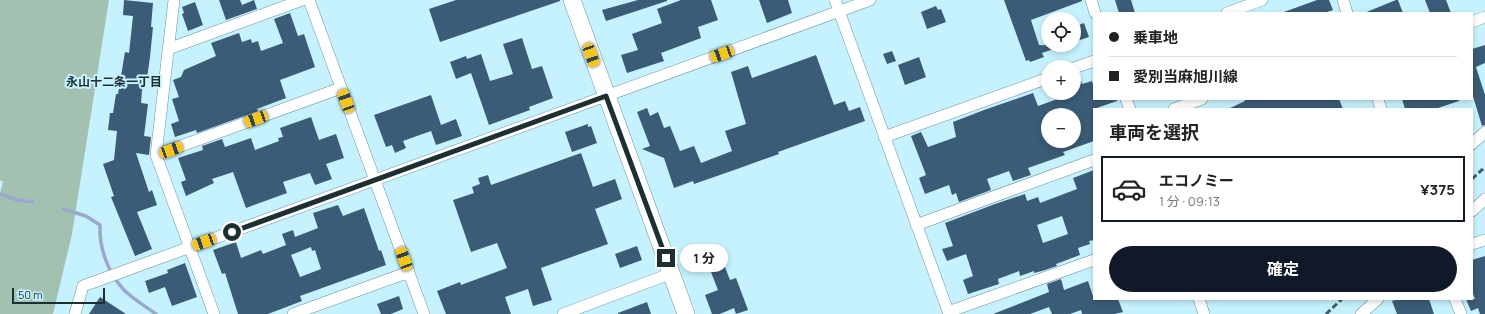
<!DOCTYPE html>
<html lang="ja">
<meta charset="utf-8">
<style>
:root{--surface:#fff;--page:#f6f6f6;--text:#222;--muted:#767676;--line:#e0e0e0;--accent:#111827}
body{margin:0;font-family:Manrope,"Noto Sans JP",sans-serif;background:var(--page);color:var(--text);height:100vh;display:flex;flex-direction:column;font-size:15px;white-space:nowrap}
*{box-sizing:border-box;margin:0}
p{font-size:13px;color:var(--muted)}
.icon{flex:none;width:22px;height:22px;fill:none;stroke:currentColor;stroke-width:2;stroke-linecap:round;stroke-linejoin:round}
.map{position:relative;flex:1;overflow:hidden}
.side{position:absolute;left:1093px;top:108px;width:380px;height:192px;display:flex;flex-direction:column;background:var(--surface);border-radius:0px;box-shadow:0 2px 6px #0003}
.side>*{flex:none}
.hud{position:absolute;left:1093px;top:12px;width:380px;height:88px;border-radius:0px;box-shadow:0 2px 6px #0003;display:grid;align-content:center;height:88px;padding:0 16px;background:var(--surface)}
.tools{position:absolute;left:1041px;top:12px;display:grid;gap:8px}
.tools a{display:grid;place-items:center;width:40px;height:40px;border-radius:50%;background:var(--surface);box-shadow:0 2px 6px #0003;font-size:20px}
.scale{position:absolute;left:12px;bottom:10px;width:93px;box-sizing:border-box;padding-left:4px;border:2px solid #1e2f34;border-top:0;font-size:11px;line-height:14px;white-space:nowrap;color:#1e2f34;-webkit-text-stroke:3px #c5f2fe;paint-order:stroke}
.end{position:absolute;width:18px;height:18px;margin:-9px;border:5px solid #1e2f34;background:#fff;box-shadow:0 0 0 2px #fff}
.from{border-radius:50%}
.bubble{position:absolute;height:28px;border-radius:14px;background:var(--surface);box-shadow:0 2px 6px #0003;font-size:13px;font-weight:700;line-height:28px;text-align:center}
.car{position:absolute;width:12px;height:24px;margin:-12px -6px;border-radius:5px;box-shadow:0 0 3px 1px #0007;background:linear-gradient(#f5c518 24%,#345 0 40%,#f5c518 0 76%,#345 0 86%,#f5c518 0)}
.hud b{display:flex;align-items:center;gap:14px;height:38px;font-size:15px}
.hud b+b{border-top:1px solid var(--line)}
.hud i{width:10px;height:10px;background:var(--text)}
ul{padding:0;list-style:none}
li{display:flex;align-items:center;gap:12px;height:66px;margin:0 8px 6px;padding:0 8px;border:2px solid transparent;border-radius:0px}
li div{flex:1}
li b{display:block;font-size:15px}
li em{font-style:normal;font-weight:700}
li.on{border-color:var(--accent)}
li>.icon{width:36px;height:36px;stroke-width:1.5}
h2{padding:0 16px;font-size:18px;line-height:48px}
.primary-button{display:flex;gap:8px;margin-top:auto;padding:8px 16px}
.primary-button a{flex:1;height:46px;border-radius:24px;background:var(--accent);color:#fff;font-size:16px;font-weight:700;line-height:46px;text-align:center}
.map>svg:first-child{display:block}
.green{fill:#a2c1b0}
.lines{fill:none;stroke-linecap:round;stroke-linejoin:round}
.stream{stroke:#9ba8ce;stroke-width:3.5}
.building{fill:#3b5c76;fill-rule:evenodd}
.minor-casing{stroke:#68929d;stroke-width:12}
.primary-casing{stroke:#68929d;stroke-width:18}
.minor{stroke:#fff;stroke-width:11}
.primary{stroke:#fff;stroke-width:17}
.rail{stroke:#445c62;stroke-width:3;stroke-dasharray:6 3;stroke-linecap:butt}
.route{stroke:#1e2f34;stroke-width:5}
.labels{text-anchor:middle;stroke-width:4;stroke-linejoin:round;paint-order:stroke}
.neighbourhood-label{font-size:12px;font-weight:bold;fill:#1e2f34;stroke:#c5f2fe}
</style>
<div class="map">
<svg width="1485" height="314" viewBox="0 0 1485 314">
<rect width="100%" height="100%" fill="#c5f2fe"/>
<path class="green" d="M0,0H109L72,234L53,314H0V193L3,182L0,180Z"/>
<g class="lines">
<path class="stream" d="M0,194L17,200L33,202
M63,209L86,216L100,225C99,248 108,273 124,290C133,299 145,306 156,314"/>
</g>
<path class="building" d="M124,0L153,3L151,27H153L150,57L147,78L143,77L141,103L148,104L144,136L151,137L149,155L136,153L149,192L152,190L157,205L137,212L152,249L135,256L111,197L114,196L103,164L114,160L117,131L108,130L110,113H113L116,94H118L125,52L129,53L133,16L123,15Z
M219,0H240L242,5L254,0L257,9L226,20Z
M456,0H560V1L440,42L429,9Z
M638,0H667V1L606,21L602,10Z
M681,0H711L718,20L698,27L701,38L661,53L664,61L627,73L621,55L638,50L632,34L662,23L657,9Z
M759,0H788L792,13L767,23Z
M1004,0H1082V1L1031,20L1039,45L1062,46L1042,53L1044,57L1030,62L1029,60L1026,61Z
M1115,0H1131L1135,13H1119Z
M1317,0H1329L1333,10L1324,13H1285L1284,12Z
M1396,0H1398L1403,13H1364Z
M1425,0H1446L1451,13H1430Z
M195,2L203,25L188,31L182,14L184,13L182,7Z
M936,6L938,10L941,9L946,22L927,29L921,12Z
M290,13L298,36L304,34L315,67L280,80L286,98L257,109L258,111L197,133L196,130L175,137L171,124L179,121L172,99L179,97L173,80L181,77L184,70L216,56L211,43L239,33L242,42L251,39L252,43L258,41L261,51L283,43L274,19Z
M1084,23L1089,37L1074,42V27Z
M522,38L532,69L542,66L553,98L529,107L530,110L489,125L471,73L456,79L450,62L466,56L467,59L481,54L490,81L513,74L503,44Z
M1485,45V63L1476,67L1485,95V125L1482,126L1472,93V49Z
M892,51L896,61L887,64L883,54Z
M816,55L834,105L845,101L849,111L860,107L865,121L778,152L779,154L737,169L694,184L693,181L674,188L664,158L642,149L650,146L637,112L647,108L650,116L658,112L664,128L670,126L680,151L694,146L701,163L732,151L725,131L746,124L731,72L748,66L752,78Z
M919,57L926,77L905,85L898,65Z
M1079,74L1082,84L1092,81L1094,87V99H1117V101L1094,109V141L1063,152L1065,155L1028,168L1031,175L1013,181L1009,171L987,179L991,190L959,202L956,193L952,195L949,185L925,194L919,178L926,175L911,136L921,132L928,147L956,137L953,122L984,110L1033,93L1038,106L1063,97L1062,93H1074V75ZM1048,115H1074V141H1048Z
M431,95L441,125L456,119L462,136L436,145L431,131L403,141L406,148L395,153L392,145L386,147L374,115Z
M1244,99H1339L1343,109H1228L1245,101Z
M1402,99H1459V101L1435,109H1405Z
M311,117L319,140L336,134L344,158L326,164L332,179L315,185L310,173L283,182L287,193L246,208L233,172L212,179L214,183L186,196L181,182L186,180L178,158L203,150L202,146L222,139L225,147L251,138L255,150L279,141L278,138L283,137L280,128Z
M588,124V127L591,126L597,143L572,152L565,132Z
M581,153L593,187L615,179L622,199L595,209L608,244L541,268L552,300L533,306L528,289L505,297L511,314H446L437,291L460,282L461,285L507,268L497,243L471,252L453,200L474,193L472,187L480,184L478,178L488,175L491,185Z
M1094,170V240L1089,241L1090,244L1078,248L1080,255L1056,264L1057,266L1042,271L1034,273V271L1020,276L1019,271L998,279L999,284L968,294L963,280L973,276L966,254L947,261L942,249L953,246L945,223L995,204L1025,194L1027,201L1038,197L1040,203L1077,189L1073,178ZM1062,216L1068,234L1043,243L1037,225Z
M338,205L343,216L364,208L379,251L381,250L386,265L300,296L302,301L268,314H238L225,273L222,274L213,250L236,242L241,258L261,250L263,254L286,245L282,234L293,230L295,237L318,228L313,213ZM311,247L312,251L315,250L321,269L300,277L291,255Z
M637,246L642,260L620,268L615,254Z
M1485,256V314H1480L1478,308L1471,311L1466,299H1475L1472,291V260Z
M185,263L197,297L172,306L165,287L149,293L145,281L168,273L167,270Z
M725,267L730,280L736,278L748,310L736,314L734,308L720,314H712L705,295L718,290L711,272Z
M1061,279L1064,290L1088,281L1094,299H1118L1123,312L1115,314H1082L1081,310L1070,314H1052L1049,307L1030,314H993L1049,292L1047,284Z
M399,296L403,309L391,314H381L377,304Z
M100,297L126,314H89Z
M1398,299H1429L1434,314H1397L1392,301Z
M647,302L651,314H618V313Z"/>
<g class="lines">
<defs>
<path id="minor" d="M174,0L156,155L214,314
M309,0L424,314
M835,0L949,314
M1091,0L1095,13
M1343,0L1347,13
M1227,13L1262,0
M1472,22L1485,17
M168,49L302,0
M1074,68L1094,61
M1126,99L1130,109
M1378,99L1381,109
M1174,109L1202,99
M884,137L1048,78
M1472,144L1485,132
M156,155L341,88
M1472,211L1485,199
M916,225L1094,160
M1472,244L1485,240
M1199,299L1204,314
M1455,299L1461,314
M948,312L1094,260
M75,314L83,286L870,0
M293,314L409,272
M563,314L672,273
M1361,314L1378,299"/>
<path id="primary" d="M572,0L686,314"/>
</defs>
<use href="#minor" class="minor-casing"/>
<use href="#primary" class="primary-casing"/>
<use href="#minor" class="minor"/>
<use href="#primary" class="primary"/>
<path class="rail" d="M1472,179L1485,167
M1326,314L1342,299"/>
</g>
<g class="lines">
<path class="route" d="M232,232L606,96L666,258"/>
</g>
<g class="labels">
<g class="neighbourhood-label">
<text x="114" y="86">永山十二条一丁目</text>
</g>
</g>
</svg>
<div class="tools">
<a><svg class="icon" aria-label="locate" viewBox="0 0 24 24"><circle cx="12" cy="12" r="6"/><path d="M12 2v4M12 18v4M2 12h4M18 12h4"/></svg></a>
<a>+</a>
<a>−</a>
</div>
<div class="scale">50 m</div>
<i class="end from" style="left:232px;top:232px"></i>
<i class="end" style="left:666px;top:258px"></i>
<div class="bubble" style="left:680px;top:244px;width:48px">1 分</div>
<i class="car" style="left:722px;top:54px;rotate:250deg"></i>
<i class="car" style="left:591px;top:55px;rotate:160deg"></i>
<i class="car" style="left:346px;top:101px;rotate:340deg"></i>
<i class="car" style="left:256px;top:119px;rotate:250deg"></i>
<i class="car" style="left:171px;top:150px;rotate:70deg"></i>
<i class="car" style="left:204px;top:242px;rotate:250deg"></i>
<i class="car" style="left:404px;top:259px;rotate:340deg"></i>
<div class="hud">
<b><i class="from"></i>乗車地</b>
<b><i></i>愛別当麻旭川線</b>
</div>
<section class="side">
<h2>車両を選択</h2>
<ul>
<li class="on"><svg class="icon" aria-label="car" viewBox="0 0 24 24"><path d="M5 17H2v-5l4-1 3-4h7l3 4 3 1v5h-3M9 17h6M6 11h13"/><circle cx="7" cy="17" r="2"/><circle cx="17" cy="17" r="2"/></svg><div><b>エコノミー</b><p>1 分 · 09:13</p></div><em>¥375</em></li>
</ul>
<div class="primary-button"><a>確定</a></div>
</section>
</div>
